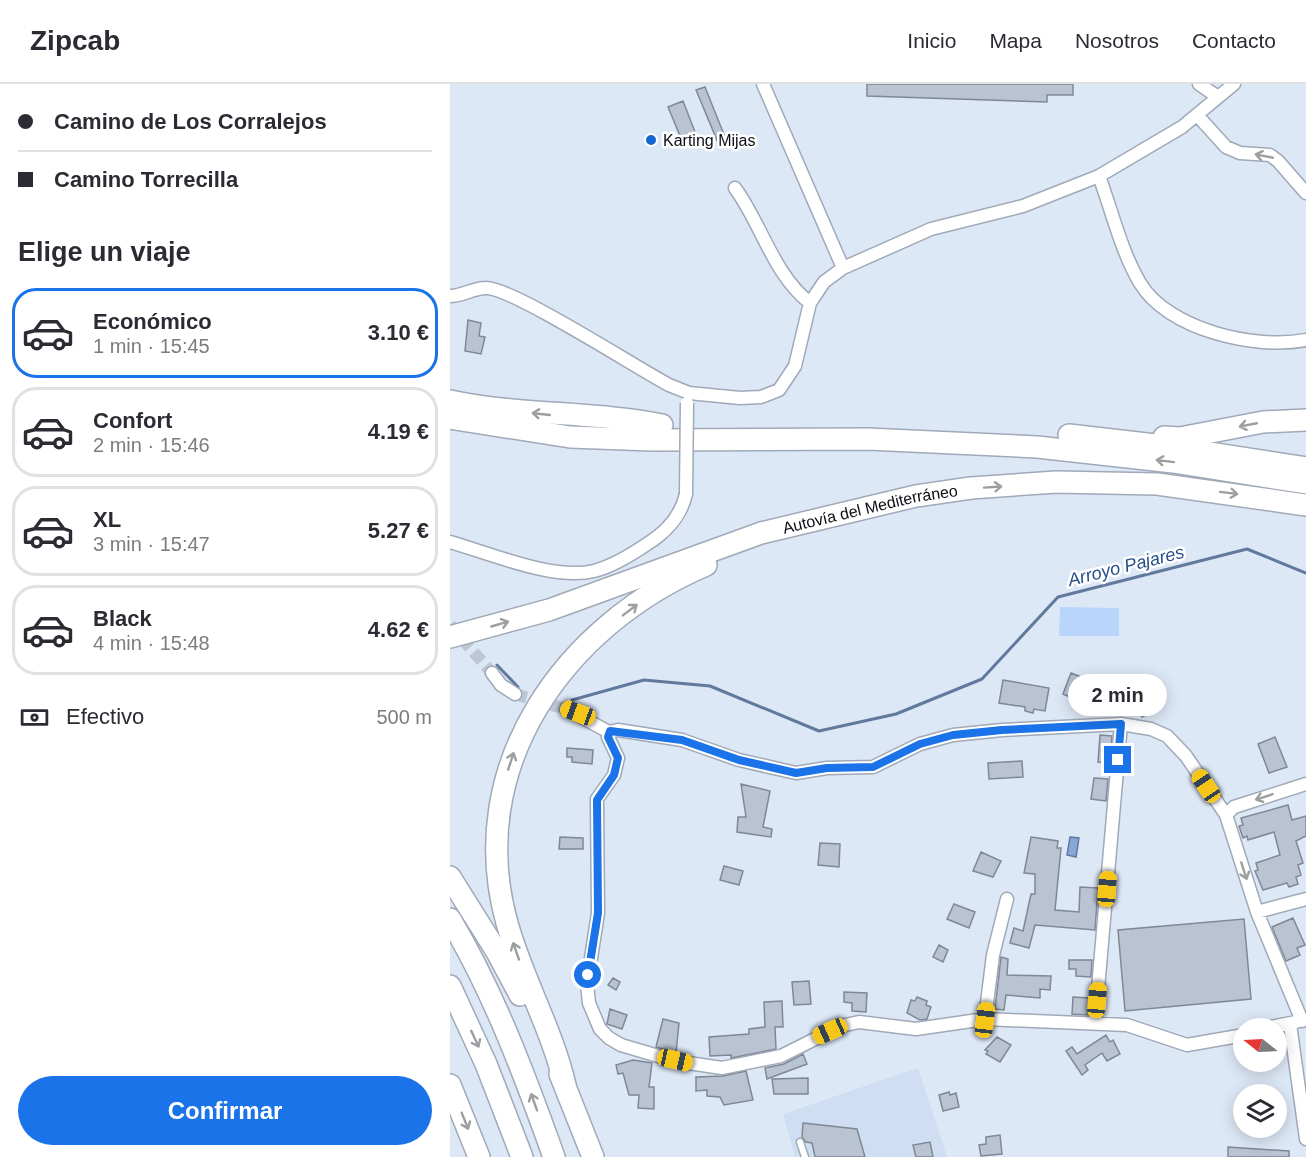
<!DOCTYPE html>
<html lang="es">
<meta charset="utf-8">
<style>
:root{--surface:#fff;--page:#f2f2f3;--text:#2b2b33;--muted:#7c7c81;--line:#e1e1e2;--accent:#1a73e8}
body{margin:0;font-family:Helvetica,sans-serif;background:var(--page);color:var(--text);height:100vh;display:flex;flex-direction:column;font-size:22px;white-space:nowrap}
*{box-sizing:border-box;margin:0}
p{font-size:20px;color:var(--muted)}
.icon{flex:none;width:33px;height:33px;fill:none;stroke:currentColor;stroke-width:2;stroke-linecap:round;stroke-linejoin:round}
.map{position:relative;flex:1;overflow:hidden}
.panel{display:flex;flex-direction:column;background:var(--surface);width:450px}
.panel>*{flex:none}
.top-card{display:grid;align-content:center;height:132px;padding:0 18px;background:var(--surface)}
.needle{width:39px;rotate:288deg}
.fabs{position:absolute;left:783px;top:934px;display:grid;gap:12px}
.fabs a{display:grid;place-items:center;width:54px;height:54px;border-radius:50%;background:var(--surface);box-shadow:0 3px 15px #0003;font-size:30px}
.end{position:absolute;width:27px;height:27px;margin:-14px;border:8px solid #1a73e8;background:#fff;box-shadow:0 0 0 3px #fff}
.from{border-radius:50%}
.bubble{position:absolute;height:42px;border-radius:21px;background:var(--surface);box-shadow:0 3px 15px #0003;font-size:20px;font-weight:700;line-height:42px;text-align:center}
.car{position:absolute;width:18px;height:36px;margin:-18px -9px;border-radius:8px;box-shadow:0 0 4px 2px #0007;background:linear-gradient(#f5c518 24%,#345 0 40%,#f5c518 0 76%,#345 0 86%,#f5c518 0)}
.top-card b{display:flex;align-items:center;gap:21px;height:57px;font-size:22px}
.top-card b+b{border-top:2px solid var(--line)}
.top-card i{width:15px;height:15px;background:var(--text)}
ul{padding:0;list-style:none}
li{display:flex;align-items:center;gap:18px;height:90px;margin:0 12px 9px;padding:0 6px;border:3px solid var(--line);border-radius:24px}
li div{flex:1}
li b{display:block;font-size:22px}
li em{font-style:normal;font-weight:700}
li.current{border-color:var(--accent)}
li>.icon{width:54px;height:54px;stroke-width:1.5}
h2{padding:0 18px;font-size:27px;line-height:72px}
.pay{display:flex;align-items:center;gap:15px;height:66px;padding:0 18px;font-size:22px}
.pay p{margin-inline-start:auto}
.button{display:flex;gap:12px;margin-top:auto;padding:12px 18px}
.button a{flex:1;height:69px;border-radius:36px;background:var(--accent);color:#fff;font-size:24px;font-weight:700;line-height:69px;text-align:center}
header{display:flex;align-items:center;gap:36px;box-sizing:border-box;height:84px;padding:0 30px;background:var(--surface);border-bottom:2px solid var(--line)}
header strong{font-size:28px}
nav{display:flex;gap:33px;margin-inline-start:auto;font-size:21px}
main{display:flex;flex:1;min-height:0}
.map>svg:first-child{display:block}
.built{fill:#d0def3}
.green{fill:#bad5fc}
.water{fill:#86a7d7;stroke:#61799c;stroke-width:1.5}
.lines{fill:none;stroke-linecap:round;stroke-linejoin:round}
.stream{stroke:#61799c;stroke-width:3}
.building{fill:#b9c3d1;stroke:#7f8895;stroke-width:1.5}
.minor-tunnel{stroke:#bdc7d4;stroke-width:12;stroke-dasharray:12 6;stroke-linecap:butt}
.service-casing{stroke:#a0a9b7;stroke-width:9}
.minor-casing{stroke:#a0a9b7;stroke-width:15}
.motorway-casing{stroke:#a0a9b7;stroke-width:24}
.service{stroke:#fff;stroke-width:6}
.minor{stroke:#fff;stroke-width:12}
.motorway{stroke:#fff;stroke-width:21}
.minor-bridge-casing{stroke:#a0a9b7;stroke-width:15;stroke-linecap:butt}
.minor-bridge{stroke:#fff;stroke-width:12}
.oneway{stroke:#9d9ea0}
.route{stroke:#1a73e8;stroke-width:8}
.poi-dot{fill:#1166cf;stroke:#fff;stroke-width:2}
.labels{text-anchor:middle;stroke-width:5;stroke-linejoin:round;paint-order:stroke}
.poi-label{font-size:16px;fill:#0a0d12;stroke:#fff;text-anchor:start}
.street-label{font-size:16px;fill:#0a0d12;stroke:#fff}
.water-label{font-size:18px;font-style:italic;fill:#254f8a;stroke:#fff}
</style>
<header>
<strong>Zipcab</strong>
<nav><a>Inicio</a><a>Mapa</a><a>Nosotros</a><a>Contacto</a></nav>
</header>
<main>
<section class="panel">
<div class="top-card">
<b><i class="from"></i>Camino de Los Corralejos</b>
<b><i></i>Camino Torrecilla</b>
</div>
<h2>Elige un viaje</h2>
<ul>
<li class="current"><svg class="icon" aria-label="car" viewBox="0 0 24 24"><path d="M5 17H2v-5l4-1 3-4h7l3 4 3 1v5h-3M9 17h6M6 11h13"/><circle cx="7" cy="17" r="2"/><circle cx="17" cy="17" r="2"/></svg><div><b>Económico</b><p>1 min · 15:45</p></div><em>3.10 €</em></li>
<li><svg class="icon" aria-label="car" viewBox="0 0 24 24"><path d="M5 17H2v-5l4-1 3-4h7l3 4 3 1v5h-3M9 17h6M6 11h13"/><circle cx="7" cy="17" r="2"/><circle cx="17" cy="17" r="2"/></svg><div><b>Confort</b><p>2 min · 15:46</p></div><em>4.19 €</em></li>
<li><svg class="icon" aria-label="car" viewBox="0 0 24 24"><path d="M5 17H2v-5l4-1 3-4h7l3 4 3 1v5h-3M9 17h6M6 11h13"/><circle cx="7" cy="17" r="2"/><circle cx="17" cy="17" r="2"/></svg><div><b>XL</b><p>3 min · 15:47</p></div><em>5.27 €</em></li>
<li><svg class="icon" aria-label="car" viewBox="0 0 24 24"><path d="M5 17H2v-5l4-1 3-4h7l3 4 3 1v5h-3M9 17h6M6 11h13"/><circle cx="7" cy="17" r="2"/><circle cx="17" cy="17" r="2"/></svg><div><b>Black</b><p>4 min · 15:48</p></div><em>4.62 €</em></li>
</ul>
<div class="pay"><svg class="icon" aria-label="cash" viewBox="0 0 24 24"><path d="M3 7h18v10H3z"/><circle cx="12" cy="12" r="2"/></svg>Efectivo<p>500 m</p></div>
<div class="button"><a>Confirmar</a></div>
</section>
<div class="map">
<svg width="856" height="1073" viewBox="0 0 856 1073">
<rect width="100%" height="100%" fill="#dde8f6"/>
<path class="built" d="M468,984L497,1073H345L333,1030Z"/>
<path class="green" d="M610,523L669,524V552H609Z"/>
<path class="water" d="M620,753L629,754L626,773L617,771Z"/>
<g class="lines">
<path class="stream" d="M47,581L68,603
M122,616L194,596L260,602L369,647L446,630L532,595L608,513L797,465L856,489"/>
</g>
<path class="building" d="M417,0H623V11H597V18L417,12Z
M255,3L277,58L269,61L246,6Z
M233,17L247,53L233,59L218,23Z
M18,236L31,239L29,252L35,253L31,270L15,267Z
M621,589L664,606L656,628L645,623L644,627L636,624L637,620L613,610Z
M553,596L599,604L595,627L584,625L583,629L575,627V623L549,619Z
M702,604L710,625L692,633L689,625L681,628L676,615Z
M650,651L662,652L660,676L657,679L648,678Z
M825,653L837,683L819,689L808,660Z
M117,664L143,666L142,680L122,678V673H117Z
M572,677L573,693L539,695L538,679Z
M644,694L658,695L656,717L641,715Z
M291,700L320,707L313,743L322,745L321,753L287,748L288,733H296Z
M838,721L842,736L856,732V752L846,757L853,779L848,781L851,791L846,793L848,800L839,803L837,799L813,806L805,787L808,786L806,779L830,771L824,748L798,756L797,752L793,754L789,742L793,741L791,734Z
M110,753L133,754V765H109Z
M581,753L608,757L607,764H611L605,826L629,828L630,803L648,804L645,846L585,841L579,864L560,859L564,844L573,847L581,810H585V790L574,789Z
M370,759L390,760L389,783L368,781Z
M531,768L551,777L543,793L523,787Z
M274,782L293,787L289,801L270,796Z
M504,820L525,828L519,844L497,835Z
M843,834L855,861L847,864L850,871L836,877L822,843Z
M794,835L801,915L675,927L668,846Z
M489,861L498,866L493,878L483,873Z
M551,873L558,875L557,891L601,892L600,906L590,905V914L556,911L554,926L545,925Z
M619,876H642L641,893L626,892V885H619Z
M163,894L170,898L166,906L158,901Z
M359,897L361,920L344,921L342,898Z
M394,908L417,909L416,928L402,927V919L394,918Z
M467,913L477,917L476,921L481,923L477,935L470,936L457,929L461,916L465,917Z
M623,913L639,914L637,931L622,930Z
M332,917L333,943H325L326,965L281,974V971L260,972L259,953L299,950V945L315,943L314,918Z
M160,925L177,931L172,945L157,940Z
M213,935L229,939L226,969L206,963Z
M656,951L660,958L663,956L670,970L657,977L652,969L635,981L638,986L632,991L616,967L622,963L627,970Z
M547,953L561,961L550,978L536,970L538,967L535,966Z
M353,970L357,980L317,995L315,984L334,980Z
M183,976L202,979L199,1003H204V1025L188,1024L189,1011H179L173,989L168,990L166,981Z
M296,987L303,1016L274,1021L270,1013L257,1012V1006L246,1007V993L273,992Z
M358,994V1010H324L322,995Z
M499,1008L500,1011L506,1009L509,1023L493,1027L489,1011Z
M353,1039L407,1045L415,1073H365L362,1059L356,1058L352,1053Z
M550,1051L552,1070L531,1072L529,1061L536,1060V1053Z
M480,1058L483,1073H466L463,1061Z
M778,1063L839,1067V1073H778Z"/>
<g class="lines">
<path class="minor-tunnel" d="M0,541L42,589
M65,610L116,625"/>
<defs>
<path id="service" d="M350,1058L355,1073"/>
<path id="minor" d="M313,0L393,184
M749,0L768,13
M747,31L776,63L790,69L820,71L828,77L856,109
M649,92C662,127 671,167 690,199C718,246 806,266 856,256
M285,104C312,141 323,190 360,219
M0,212C13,212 23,204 36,204C61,203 187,284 219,301L239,309L290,314L311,313L329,306L345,282L360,219L374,198L393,184L481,145L573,122L649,92L732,43L784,0
M0,458C39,469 104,497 144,487C163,482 181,471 197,460C215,449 231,432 236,410
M42,589L51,601L65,610
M116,625L159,648
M776,731L784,723L856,700
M807,828L856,815
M535,935L543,871L557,815
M645,939L671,640
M840,940L856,1055
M811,945L846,938
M794,951L737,961L677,941L535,935L466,945L409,938L391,942L331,972L272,984L225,977L171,961L159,954L150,945L139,919L137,900L148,829L147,715L164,691L168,674L158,653L159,648L168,646L232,656L289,676L346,689L377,684L423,683L470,660L503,651L552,646L671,640L701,645L717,652L736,672L776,731L807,828L852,937"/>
<g id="motorway">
<path d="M0,317C70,332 142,327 212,341"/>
<path d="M0,334L120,353L202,356L418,355L587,363L723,378L856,399"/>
<path d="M619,351L714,362L856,384"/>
<path d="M714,353L730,354L813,338L856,336"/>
<path id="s1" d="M0,553L99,526L311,449L466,412L521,404L606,398L707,400L856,421"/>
<path d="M0,793L47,868L70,911"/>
<path d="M0,835C44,909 75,992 104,1073"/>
<path d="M0,902L36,980L72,1073"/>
<path d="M110,990L143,1073"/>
<path d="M0,1001L29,1073"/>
<path d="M115,1001C102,945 72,894 57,839C13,682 115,541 256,481"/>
</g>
</defs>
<use href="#service" class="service-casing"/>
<use href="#minor" class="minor-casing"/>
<use href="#motorway" class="motorway-casing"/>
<use href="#service" class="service"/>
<use href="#minor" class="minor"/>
<use href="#motorway" class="motorway"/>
<defs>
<path id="minor-bridge" d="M236,410L237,319"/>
</defs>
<use href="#minor-bridge" class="minor-bridge-casing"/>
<use href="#minor-bridge" class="minor-bridge"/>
</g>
<defs><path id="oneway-shaft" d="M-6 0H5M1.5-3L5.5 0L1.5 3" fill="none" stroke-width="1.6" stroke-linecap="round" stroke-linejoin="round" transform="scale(1.5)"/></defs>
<g class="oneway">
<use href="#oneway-shaft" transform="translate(814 72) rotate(-169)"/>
<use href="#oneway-shaft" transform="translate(91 330) rotate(-174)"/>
<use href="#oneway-shaft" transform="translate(798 341) rotate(169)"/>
<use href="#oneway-shaft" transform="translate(715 377) rotate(-173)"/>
<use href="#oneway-shaft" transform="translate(543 403) rotate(-4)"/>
<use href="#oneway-shaft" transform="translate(779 409) rotate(7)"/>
<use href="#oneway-shaft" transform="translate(180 526) rotate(-37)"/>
<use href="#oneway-shaft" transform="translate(50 540) rotate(-16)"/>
<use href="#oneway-shaft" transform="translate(61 677) rotate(-72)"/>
<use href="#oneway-shaft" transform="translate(814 713) rotate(162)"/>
<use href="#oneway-shaft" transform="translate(794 787) rotate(72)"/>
<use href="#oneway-shaft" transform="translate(66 867) rotate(-109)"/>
<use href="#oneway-shaft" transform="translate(25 955) rotate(65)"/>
<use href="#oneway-shaft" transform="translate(84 1018) rotate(-110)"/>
<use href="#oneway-shaft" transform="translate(15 1037) rotate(68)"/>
</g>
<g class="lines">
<path class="route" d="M138,891L148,829L147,716L164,691L168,674L158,653L160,647L232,656L289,676L346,689L377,684L423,683L470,660L503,651L552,646L671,640L668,676"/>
</g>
<circle class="poi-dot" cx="201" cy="56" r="6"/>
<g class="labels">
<g class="poi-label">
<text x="213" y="62">Karting Mijas</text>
</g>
<g class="street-label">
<text dy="6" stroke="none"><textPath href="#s1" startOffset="440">Autovía del Mediterráneo</textPath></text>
</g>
<g class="water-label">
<text transform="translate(676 482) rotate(-14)" y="6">Arroyo Pajares</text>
</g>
</g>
</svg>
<div class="fabs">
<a><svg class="needle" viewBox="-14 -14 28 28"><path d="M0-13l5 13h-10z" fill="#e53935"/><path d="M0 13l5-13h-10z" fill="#7c7c81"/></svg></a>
<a><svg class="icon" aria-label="layers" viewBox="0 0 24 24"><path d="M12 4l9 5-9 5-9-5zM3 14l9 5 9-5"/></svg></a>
</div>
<i class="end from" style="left:138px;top:891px"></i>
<i class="end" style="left:668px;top:676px"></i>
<div class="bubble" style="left:618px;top:590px;width:99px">2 min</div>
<i class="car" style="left:128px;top:629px;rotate:290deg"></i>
<i class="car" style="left:756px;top:702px;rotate:326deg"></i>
<i class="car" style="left:657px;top:805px;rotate:5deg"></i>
<i class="car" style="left:647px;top:916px;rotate:5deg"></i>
<i class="car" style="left:535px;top:936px;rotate:7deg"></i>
<i class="car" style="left:380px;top:947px;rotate:246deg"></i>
<i class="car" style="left:225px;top:976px;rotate:103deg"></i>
</div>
</main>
